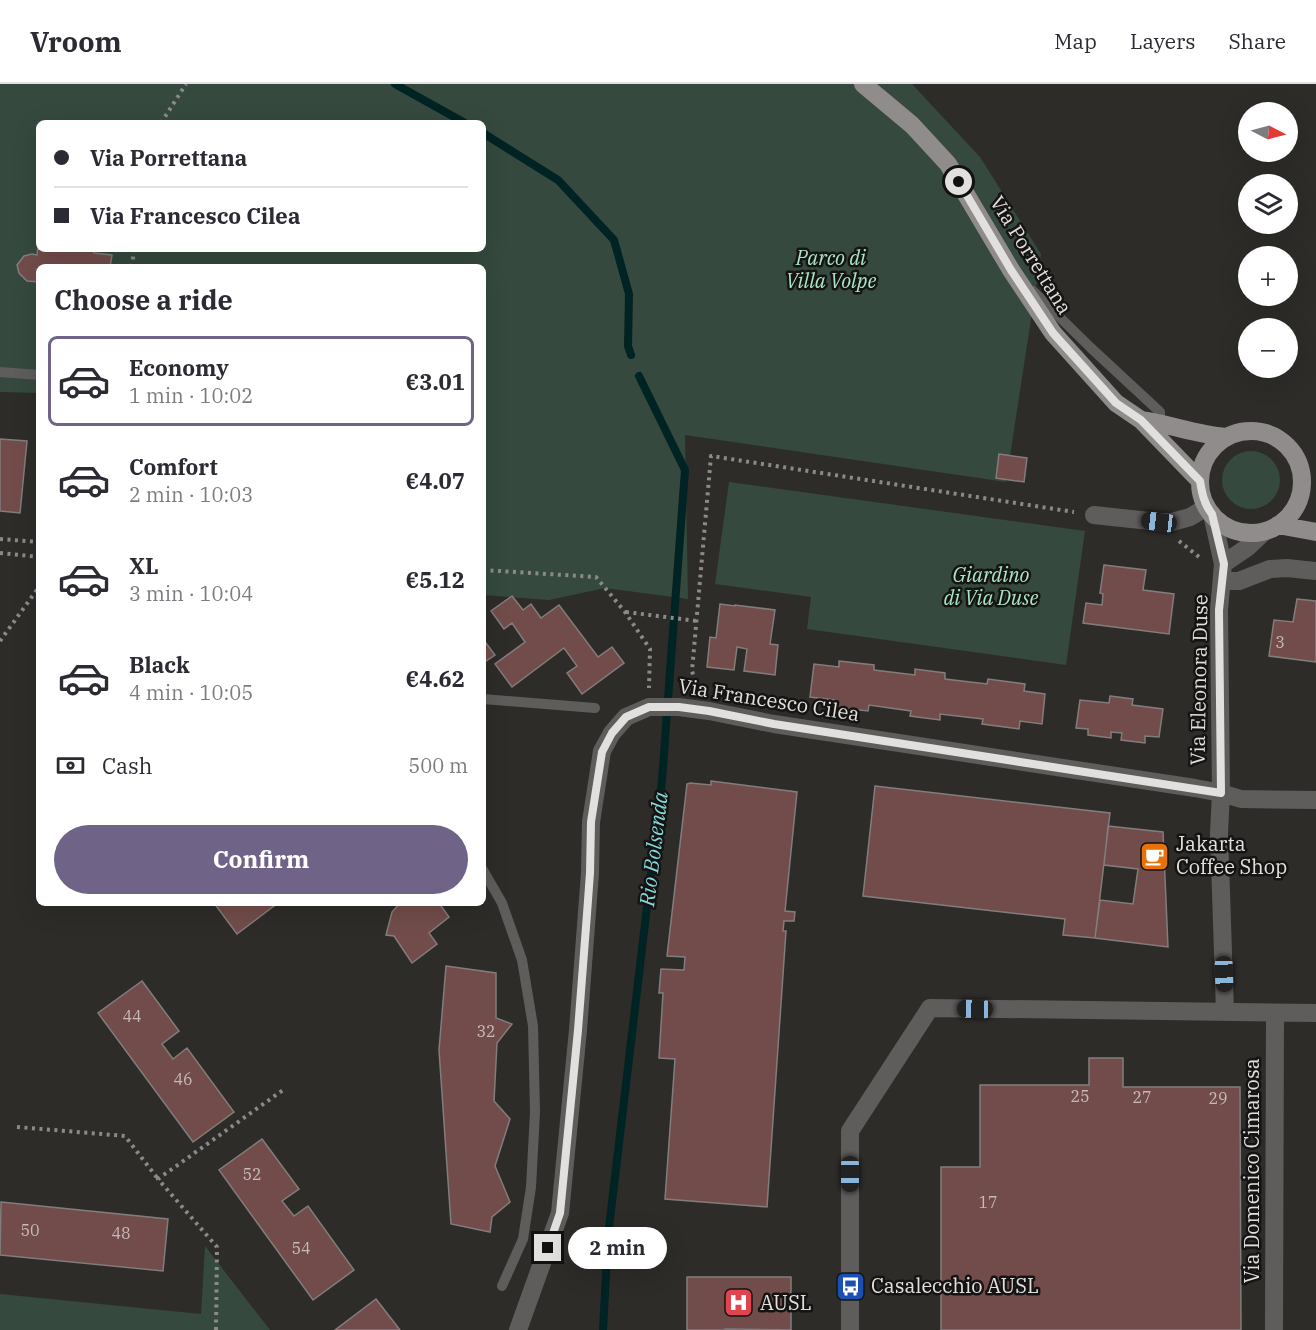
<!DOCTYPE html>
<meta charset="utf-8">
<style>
:root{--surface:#fff;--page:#f2f2f3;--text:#2b2b33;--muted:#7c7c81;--line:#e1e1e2;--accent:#706388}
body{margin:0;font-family:"IBM Plex Serif",serif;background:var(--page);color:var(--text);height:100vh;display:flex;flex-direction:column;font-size:22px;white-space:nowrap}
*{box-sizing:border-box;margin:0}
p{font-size:20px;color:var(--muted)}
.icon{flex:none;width:33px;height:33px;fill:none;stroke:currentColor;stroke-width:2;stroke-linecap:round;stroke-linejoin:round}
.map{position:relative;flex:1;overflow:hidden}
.side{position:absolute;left:36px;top:180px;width:450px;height:642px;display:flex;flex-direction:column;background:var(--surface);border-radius:9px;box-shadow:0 6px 24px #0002}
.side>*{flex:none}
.banner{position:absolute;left:36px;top:36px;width:450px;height:132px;border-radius:9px;box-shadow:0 6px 24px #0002;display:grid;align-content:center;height:132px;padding:0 18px;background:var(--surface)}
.needle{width:39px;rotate:96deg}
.buttons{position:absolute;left:1238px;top:18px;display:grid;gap:12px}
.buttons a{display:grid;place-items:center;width:60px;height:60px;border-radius:50%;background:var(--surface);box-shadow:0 6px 24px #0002;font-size:30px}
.end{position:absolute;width:27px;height:27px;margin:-14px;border:8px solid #e2e0de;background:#111;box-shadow:0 0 0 3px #111}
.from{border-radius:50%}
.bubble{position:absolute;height:42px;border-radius:21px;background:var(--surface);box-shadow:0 6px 24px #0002;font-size:20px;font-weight:700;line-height:42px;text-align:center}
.car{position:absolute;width:18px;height:36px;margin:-18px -9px;border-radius:8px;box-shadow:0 0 4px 2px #0007;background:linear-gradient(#222 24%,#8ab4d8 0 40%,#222 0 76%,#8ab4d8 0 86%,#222 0)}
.banner b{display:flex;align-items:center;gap:21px;height:57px;font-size:22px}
.banner b+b{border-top:2px solid var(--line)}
.banner i{width:15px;height:15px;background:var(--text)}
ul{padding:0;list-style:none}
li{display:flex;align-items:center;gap:18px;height:90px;margin:0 12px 9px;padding:0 6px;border:3px solid transparent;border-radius:9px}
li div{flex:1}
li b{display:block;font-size:22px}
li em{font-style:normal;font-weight:700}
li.on{border-color:var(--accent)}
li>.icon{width:54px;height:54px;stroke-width:1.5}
h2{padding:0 18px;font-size:27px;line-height:72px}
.pay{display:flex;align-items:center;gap:15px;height:66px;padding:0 18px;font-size:22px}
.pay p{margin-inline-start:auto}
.cta{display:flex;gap:12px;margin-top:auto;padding:12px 18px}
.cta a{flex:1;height:69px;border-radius:36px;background:var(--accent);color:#fff;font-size:24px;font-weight:700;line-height:69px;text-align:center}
header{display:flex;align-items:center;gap:36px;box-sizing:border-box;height:84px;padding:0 30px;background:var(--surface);border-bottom:2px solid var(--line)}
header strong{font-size:28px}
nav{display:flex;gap:33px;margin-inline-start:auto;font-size:21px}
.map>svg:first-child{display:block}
.green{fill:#35493e;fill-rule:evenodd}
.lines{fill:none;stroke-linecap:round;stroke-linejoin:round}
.stream{stroke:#002324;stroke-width:8}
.building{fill:#714c4a;stroke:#827d7c;stroke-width:1.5}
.path{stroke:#8c8a88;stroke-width:4;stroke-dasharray:3 4.5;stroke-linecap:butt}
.lane{stroke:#5f5d5c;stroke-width:10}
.street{stroke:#5f5d5c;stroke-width:18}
.primary{stroke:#908c8b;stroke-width:18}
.route{stroke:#e2e0de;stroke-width:8}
.labels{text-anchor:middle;stroke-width:5;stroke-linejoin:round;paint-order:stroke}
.number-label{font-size:16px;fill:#c6bbb9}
.street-label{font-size:20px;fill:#e2e0de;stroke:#151413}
.park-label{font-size:20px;font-style:italic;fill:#aae8c5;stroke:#151413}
.poi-label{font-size:20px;fill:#e2e0de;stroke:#151413;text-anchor:start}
.water-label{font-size:21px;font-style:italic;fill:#86d8dc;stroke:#151413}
</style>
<header>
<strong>Vroom</strong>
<nav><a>Map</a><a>Layers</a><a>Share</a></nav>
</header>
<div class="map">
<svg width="1316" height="1246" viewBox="0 0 1316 1246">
<rect width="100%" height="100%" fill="#2e2c29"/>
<path class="green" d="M0,0H912L980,73L1041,170L1006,398L685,351L688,515L605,504L549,516L483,511V183H39V309L0,308ZM39,39H483V165H39Z
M1222 396a29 29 0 1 1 58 0a29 29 0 1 1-58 0Z
M729,398L1085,447L1066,581L807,545L811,513L715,500Z
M205,1162L270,1246H0V1210L201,1230Z"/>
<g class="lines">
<path class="stream" d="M395,0L465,39
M483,49L558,96L614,156L629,210L628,262L631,271
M603,1246L608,1152L662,696L685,386L639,292"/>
</g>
<path class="building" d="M39,154V165H94V169L112,171L110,183H39V213H37L39,198L27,197L19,189L17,181L24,172L32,170L37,171Z
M0,355L27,357L20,429L0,427Z
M999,370L1027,374L1024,398L996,394Z
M1104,481L1146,486L1143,506L1174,510L1169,550L1083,539L1086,519L1102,521L1103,510L1100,509Z
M512,512L523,526L531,520L541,534L559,521L598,573L612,563L624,579L582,610L567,589L577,582L564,564L512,603L495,580L525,558L512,539L504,545L491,527Z
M1297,515L1316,517V578L1269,572L1274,536L1293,538Z
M720,520L735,522V521L775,526L770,560L778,561L775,591L744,587L747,565L737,563L734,586L707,583L710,553L716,554Z
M483,555L495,571L483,579Z
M839,577L874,581V586L915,591V585L945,589V595L987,600L988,595L1025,600L1024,607L1045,610L1042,640L1020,637L1019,645L982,640L983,635L940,630V636L910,632L911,627L869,621L868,627L834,623V616L810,613L814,580L839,583Z
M1110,612L1133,615L1132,621L1163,625L1159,653L1145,652V659L1121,656L1122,649L1111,648V654L1088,651V645L1076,644L1080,616L1109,619Z
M711,697L797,708L785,827L795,828L794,837H784L783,847H786L767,1123L665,1115L675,975L659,974L663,909H659L661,885L684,886L685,873L667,872L687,700L690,699L711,701Z
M875,702L1110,729L1095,854L1063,851L1065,835L863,812Z
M1108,742L1163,748L1168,863L1095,854L1100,816L1133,820L1138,785L1104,781Z
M214,819H278L237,850Z
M400,819H439L449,833L429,849L437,860L412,879L394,852L386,851L392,828Z
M446,882L496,889V934L512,940L497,959L494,1017L510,1035L495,1082L510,1118L492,1133L490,1148L451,1140L439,966Z
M142,897L179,947L162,960L173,975L187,964L234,1028L193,1058L98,929Z
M1089,974H1123V1003H1240L1241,1246H941V1083H980V1001H1089Z
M262,1055L299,1105L282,1117L294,1132L308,1122L354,1186L313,1216L219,1086Z
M1,1118L168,1135L163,1187L0,1171Z
M687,1193H791V1246L725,1245V1246H687Z
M376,1215L400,1246H335Z"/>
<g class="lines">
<path class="path" d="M161,39L186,0
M132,183L134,165
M0,455L39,458
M1179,457L1199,473
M0,469L39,473
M483,486L596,493L625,528L650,565L649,604
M626,528L697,537
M0,557L39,503
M697,605L692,587L711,372L1074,428
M17,1043L125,1052L158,1095
M216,1246L217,1163L158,1095L283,1006"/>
<path class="lane" d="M1033,207L1091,264L1160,328V339
M0,288L39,291
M483,615L595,624
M483,786L502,819L522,876L533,942L535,1028L531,1103L523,1155L502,1202"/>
<path class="street" d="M1212,430L1223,480L1219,526L1221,709L1219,749L1225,928
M1094,431L1159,438H1172L1190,433L1207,423
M1223,480L1248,463L1265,447
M1223,497H1239L1270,485L1287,484L1316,487
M518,1246L560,1129L578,946L590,789L591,738L602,667L612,649L626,633L649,623H679L709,627L774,640L1195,704L1221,709L1241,715L1316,716
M850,1246V1047L930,924L1316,929
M1274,1246L1275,929"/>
<path class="primary" d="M863,0L912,41L948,80L1011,186L1053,249L1116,319L1141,336L1200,397
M1141,336C1170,340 1197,351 1226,353
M1200 398a51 51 0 1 1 102 0a51 51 0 1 1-102 0Z
M1278,441L1316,448"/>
</g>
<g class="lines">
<path class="route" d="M548,1164L560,1129L578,946L587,830L590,789L591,738L602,668L612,649L626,633L649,623H679L709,627L774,640L1221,709L1219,526L1224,480L1212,430C1204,420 1202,409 1200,397L1141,336L1116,319L1053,249L1011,186L959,98"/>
</g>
<defs>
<symbol id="cafe-square" viewBox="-11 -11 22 22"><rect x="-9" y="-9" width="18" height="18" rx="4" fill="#e8710a" stroke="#151413"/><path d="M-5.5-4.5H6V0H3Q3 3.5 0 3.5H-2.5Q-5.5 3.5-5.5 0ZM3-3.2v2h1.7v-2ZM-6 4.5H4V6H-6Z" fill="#fff"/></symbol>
<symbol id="bus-square" viewBox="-11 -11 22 22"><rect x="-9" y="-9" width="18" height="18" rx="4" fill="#1a4fb4" stroke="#151413"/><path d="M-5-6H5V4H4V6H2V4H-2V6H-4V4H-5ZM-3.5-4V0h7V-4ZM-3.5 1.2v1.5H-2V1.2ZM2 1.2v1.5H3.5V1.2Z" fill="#fff"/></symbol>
<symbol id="hospital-square" viewBox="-11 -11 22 22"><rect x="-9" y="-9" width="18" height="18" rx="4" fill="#e0444e" stroke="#151413"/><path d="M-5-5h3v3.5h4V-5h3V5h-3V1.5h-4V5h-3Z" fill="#fff"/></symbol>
</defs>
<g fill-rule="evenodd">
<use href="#cafe-square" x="1138" y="756" width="33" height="33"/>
<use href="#bus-square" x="834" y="1186" width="33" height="33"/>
<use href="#hospital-square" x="722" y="1202" width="33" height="33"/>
</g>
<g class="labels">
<g class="number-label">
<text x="1280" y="564">3</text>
<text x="132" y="938">44</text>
<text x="486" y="953">32</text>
<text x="183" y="1001">46</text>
<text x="1080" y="1018">25</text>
<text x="1142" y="1019">27</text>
<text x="1218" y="1020">29</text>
<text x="252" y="1096">52</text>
<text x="988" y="1124">17</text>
<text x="30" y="1152">50</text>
<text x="121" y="1155">48</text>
<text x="301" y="1170">54</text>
</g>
<g class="street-label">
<text transform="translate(1031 171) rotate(58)" y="7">Via Porrettana</text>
<text transform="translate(1199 596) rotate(-89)" y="7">Via Eleonora Duse</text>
<text transform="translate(769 616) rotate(9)" y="7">Via Francesco Cilea</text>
<text transform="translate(1252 1087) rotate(-90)" y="7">Via Domenico Cimarosa</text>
</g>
<g class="park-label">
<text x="831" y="181">Parco di<tspan x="831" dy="23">Villa Volpe</tspan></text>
<text x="991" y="498">Giardino<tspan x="991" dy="23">di Via Duse</tspan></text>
</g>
<g class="poi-label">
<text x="1176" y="767">Jakarta<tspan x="1176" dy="23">Coffee Shop</tspan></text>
<text x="871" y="1209">Casalecchio AUSL</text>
<text x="760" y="1226">AUSL</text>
</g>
<g class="water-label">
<text transform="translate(654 765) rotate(-83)" y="7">Rio Bolsenda</text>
</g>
</g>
</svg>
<div class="buttons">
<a><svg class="needle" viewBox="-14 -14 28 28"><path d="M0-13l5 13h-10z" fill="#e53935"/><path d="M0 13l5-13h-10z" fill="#7c7c81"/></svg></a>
<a><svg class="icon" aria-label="layers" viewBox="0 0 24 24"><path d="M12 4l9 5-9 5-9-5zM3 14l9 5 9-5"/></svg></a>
<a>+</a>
<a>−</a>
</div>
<i class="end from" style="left:959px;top:98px"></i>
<i class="end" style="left:548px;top:1164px"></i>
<div class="bubble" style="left:568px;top:1143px;width:99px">2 min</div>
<i class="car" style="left:1159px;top:438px;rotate:277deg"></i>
<i class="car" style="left:1224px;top:890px;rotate:178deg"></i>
<i class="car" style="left:975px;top:925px;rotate:271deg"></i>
<i class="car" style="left:850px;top:1090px;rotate:180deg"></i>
<div class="banner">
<b><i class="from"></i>Via Porrettana</b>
<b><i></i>Via Francesco Cilea</b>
</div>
<section class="side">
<h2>Choose a ride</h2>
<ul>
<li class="on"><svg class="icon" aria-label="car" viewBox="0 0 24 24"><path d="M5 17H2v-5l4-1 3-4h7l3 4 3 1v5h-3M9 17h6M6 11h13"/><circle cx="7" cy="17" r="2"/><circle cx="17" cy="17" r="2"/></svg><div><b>Economy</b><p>1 min · 10:02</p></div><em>€3.01</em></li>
<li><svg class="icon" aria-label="car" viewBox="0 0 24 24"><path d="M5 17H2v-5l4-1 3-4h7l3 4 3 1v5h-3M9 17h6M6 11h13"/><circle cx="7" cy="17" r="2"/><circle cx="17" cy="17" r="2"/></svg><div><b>Comfort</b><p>2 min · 10:03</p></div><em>€4.07</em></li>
<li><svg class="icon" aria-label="car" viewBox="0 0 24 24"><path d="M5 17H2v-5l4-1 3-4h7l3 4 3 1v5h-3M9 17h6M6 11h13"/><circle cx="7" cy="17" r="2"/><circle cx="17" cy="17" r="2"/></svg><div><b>XL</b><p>3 min · 10:04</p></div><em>€5.12</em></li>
<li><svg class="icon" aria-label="car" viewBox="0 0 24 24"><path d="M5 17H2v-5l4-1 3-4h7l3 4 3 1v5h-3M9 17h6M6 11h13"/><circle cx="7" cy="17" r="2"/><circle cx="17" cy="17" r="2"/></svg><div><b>Black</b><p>4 min · 10:05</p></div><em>€4.62</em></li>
</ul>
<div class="pay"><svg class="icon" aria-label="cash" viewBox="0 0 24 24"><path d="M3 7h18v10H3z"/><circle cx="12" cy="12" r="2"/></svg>Cash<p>500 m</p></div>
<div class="cta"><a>Confirm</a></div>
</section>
</div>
